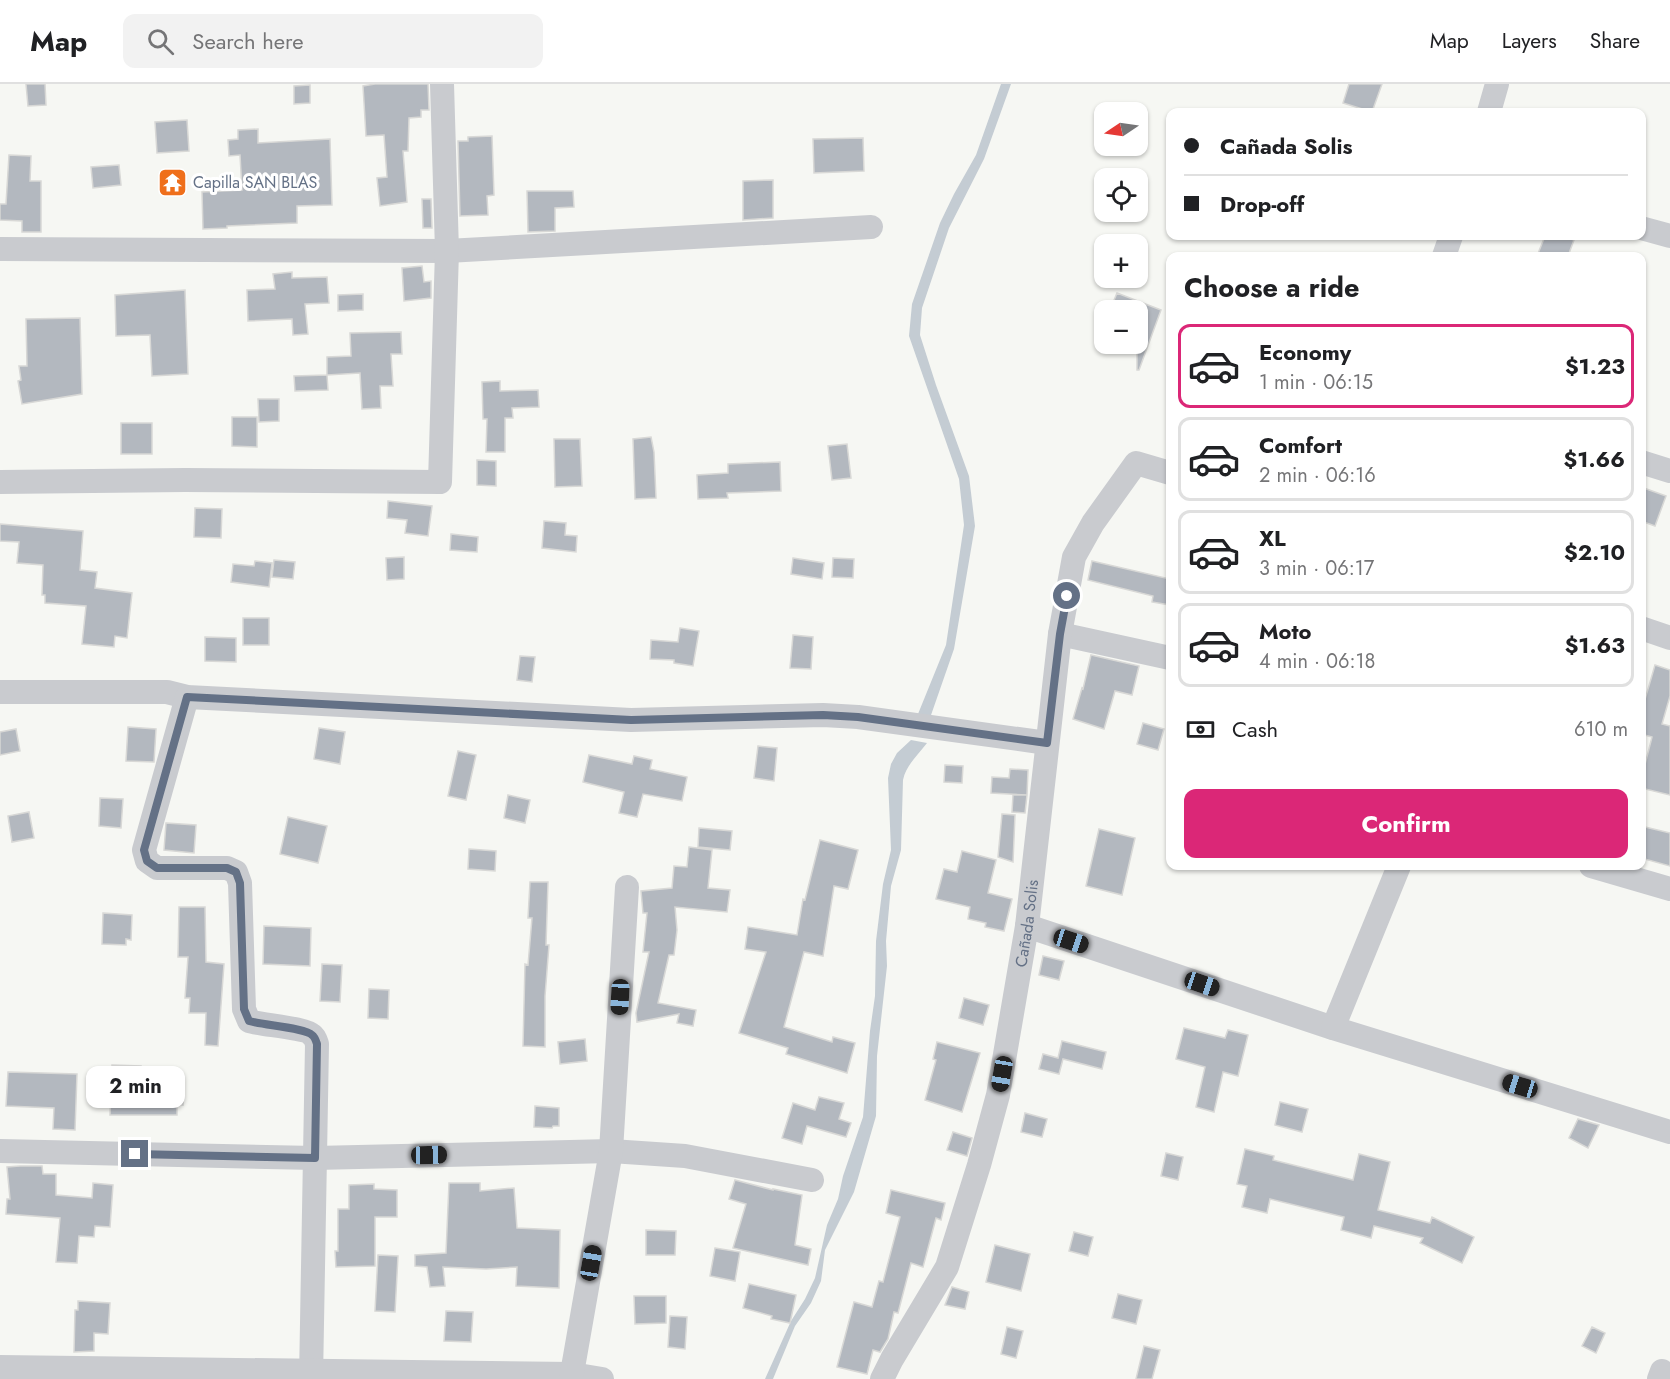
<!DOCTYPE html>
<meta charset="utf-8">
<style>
:root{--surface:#fff;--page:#f2f2f2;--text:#202124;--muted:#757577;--line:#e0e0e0;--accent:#db2777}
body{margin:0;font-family:Jost,sans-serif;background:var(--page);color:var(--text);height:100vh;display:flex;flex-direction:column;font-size:22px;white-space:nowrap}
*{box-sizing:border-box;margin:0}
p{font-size:20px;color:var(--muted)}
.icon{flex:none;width:33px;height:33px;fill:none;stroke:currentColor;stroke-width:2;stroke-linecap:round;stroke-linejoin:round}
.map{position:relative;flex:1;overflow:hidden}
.side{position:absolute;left:1166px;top:168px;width:480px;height:618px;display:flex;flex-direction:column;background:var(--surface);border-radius:12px;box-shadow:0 2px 4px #0004}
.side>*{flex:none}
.banner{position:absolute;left:1166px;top:24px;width:480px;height:132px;border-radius:12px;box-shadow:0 2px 4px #0004;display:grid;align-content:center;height:132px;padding:0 18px;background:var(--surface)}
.needle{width:39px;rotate:257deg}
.tools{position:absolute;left:1094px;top:18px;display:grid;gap:12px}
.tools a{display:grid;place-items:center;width:54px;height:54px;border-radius:12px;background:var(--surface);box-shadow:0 2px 4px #0004;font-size:30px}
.end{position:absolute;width:27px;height:27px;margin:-14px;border:8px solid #647186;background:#fff;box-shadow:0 0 0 3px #fff}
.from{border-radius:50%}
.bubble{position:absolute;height:42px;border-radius:12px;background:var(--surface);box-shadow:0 2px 4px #0004;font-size:20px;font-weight:700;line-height:42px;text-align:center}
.car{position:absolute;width:18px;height:36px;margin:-18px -9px;border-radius:8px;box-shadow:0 0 4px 2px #0007;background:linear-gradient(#222 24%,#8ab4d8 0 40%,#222 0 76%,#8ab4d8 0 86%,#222 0)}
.banner b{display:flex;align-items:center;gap:21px;height:57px;font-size:22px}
.banner b+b{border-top:2px solid var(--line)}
.banner i{width:15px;height:15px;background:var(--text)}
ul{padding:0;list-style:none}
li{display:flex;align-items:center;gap:18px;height:84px;margin:0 12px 9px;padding:0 6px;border:3px solid var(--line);border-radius:12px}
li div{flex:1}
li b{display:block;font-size:22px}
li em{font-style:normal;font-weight:700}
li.active{border-color:var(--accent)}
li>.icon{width:54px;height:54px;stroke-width:1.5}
h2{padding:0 18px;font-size:27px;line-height:72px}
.pay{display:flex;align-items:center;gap:15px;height:66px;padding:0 18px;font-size:22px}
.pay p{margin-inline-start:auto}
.cta{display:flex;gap:12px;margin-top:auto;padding:12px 18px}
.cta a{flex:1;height:69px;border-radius:12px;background:var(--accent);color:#fff;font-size:24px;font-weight:700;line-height:69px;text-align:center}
header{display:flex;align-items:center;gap:36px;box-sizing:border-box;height:84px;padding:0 30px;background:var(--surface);border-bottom:2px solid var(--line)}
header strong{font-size:28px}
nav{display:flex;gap:33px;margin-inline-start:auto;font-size:21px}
.search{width:420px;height:54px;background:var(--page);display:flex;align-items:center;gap:15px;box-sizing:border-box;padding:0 21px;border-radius:12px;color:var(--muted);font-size:22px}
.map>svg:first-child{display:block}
.water{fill:#c4ccd3}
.building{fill:#b3b8bf;stroke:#d8d8d6;stroke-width:1.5}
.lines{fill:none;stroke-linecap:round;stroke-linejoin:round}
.street{stroke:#c9cbcf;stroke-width:24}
.route{stroke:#647186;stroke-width:8}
.labels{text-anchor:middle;stroke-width:6;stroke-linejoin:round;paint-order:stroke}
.poi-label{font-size:16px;fill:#647186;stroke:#fff;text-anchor:start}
.street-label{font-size:16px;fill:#647186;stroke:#fff}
</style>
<header>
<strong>Map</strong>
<div class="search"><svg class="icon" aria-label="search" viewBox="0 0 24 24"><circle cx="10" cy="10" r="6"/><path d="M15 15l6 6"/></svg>Search here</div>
<nav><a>Map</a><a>Layers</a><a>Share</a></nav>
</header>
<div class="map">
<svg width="1670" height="1295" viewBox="0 0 1670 1295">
<rect width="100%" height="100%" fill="#f6f7f3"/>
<path class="water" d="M1001,0H1011L984,75L949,144L922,224L920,251L936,301L969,392L975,442L954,565L930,634L918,630L946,561L964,441L959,395L909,252L912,220L940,139L954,110L976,71Z
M911,656L927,659C918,671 906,681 903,696L901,766L891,802L886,857L887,882L877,972L876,1032L854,1108L825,1166L821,1197L811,1219L795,1242L773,1295H765L791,1237L805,1215L815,1194L827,1141L838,1115L843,1092L863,1033L870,947L875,912L876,857L883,800L891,766L888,694L891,680L897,669Z"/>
<path class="building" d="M26,0H45L46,21L28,22Z
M375,0H428L429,26H421V33L409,34L408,67H403L407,118L380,122L377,94L387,93L384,51L366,52L363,2Z
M1349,0H1382L1372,28L1343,19Z
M310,1V19L294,20V2Z
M187,36L189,67L157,69L155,38Z
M258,45V59L330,55L332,121L297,122V139L227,142V144L203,145L202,108L242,106L240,71L229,72L228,56L238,55V46Z
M492,52L494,111L487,112L488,131L460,132L458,57H468V53Z
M863,54L864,87L814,89L813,55Z
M9,71L31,72L30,97H41V148H22V137L0,136V120H6Z
M119,81L121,101L93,104L91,83Z
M773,96V134L743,136V97Z
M527,107H573L574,123L555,124V147L528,148Z
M422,115H431L432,144H423Z
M1545,152H1561L1574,156L1568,172H1537Z
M422,182L424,198L431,197V214L404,217L402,184Z
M292,188V194L327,193L329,219L305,220L308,250L293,251L292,235L248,237L247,206L275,205L273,190Z
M185,206L188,290L152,292L150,251L116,252L115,211Z
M1117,209L1161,226L1139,286H1137V226H1110Z
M363,210V226L338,227V211Z
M80,234L82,310L22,320L18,297L21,296L19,282H27L26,235Z
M401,248L402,270H391L393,302H380L381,324L362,325L360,289L327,291V273L351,272L350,249Z
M327,291L328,306L295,307L294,292Z
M500,297V307L538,306L539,323L512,324L513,334H505V368H486L487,335H483L482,298Z
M258,315H279V337L259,338Z
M232,333H257V363L232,362Z
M121,339H152V370H121Z
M651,353L654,368L656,414L635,415L633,355Z
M554,355H580L582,402L555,403Z
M847,360L851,394L832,396L828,362Z
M477,376L496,377V402L477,401Z
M780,378L781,407L727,409L728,414L698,415L697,391L728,389V380Z
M1641,403L1666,412L1655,442L1641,437Z
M388,417L432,422L428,452L405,449L407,436L387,434Z
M195,424L222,425L221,454L194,453Z
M544,437L566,439L565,451L577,452L576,468L542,464Z
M0,440L83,447L80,486L97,488L95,504L132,509L127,554L115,552L114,563L82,560L86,522L45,519V511H42L43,481L17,479L19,458L0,457Z
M451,450L478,453L477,468L450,466Z
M404,473V495L387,496L386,474Z
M793,474L824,479L822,495L791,490Z
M833,474L854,475L853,494L832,493Z
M274,476L295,478L293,495L272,493Z
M255,477L272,479L269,503L231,498L233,480L254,482Z
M1092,477L1170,495V521L1152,518L1153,512L1088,496Z
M243,534H269V561H243Z
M680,544L699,547L693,582L674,579V576L650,575L651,556L678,558Z
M793,551L813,553L811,585L790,584Z
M205,553L236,554V578L205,577Z
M1091,571L1139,582L1132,611L1115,607L1104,645L1073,635L1082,604L1083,605Z
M520,572L535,573L532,598L517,596Z
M1655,581L1670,586V612L1662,640L1670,642V711L1641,704V696L1652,653L1641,650V629Z
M1143,639L1164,645L1158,666L1137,660Z
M128,643L156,645L154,678L126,677Z
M319,644L345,648L340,680L314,675Z
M16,645L20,667L0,671V648Z
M758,662L777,664L774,697L754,694Z
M458,667L476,671L466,716L448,712Z
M589,671L632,680L634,672L652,676L650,685L687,693L682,717L643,710L637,733L619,729L624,708L583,698Z
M945,681L963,682L962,699L944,698Z
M1010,685L1028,686L1027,711L991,709L992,693L1009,694Z
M508,711L530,716L525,739L504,734Z
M1013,711H1027L1025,729L1012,728Z
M100,714L123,715L121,744L99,742Z
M29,728L34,754L12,758L8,732Z
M1002,730L1015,731L1013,778L998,773Z
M288,733L327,742L318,779L280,770Z
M166,739L196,741L194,769L164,766Z
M1641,742L1670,749V782L1641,774Z
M699,744L732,747L730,766L698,763Z
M1099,745L1135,754L1122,811L1086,802Z
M820,756L858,766L848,805L834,802L823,872L804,868L784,943L832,958L833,953L855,959L847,989L786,970L788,964L739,949L766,868L745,865L748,843L797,851L803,815L805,816Z
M689,763L712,766L708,804L730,806L727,828L675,823L677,846L674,871H669L658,919L696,926L693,942L677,939L679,930L637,938L636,929L649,868H643L647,829H643L641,807L672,804L674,782L687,783Z
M469,765L496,767L495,787L468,785Z
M962,767L996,776L988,809L1012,815L1004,847L985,843L986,839L968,835L970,823L936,815L944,785L957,788Z
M530,798H548L546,861H549L545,912V963L523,962L525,880L528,881L532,834H528Z
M179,823H205L206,878L224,880L218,962L205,961L206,929H189L190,914H185L188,873H178Z
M103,829L132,831L131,856L126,855V861L102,860Z
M264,842L311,844L310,882L263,880Z
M1043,872L1064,877L1059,896L1039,891Z
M322,880L342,881L340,918L320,917Z
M369,905L389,906L388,935L368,934Z
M964,914L989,921L983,941L959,934Z
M1184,944L1225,954L1228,946L1248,951L1238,992L1223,988L1214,1028L1196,1023L1205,983L1176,975Z
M585,955L587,977L560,980L558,958Z
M1062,957L1106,968L1102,985L1063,975L1059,990L1039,985L1043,970L1058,974Z
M937,958L980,969L962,1028L925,1016L936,976L933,975Z
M112,981L141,982L140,1003L184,1005L183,1021L177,1020V1031H110Z
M8,988L77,990L75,1046L53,1045L54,1024L6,1022Z
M819,1013L844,1019L839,1035L851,1039L846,1053L807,1042L802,1060L782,1054L793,1019L815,1026Z
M1280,1018L1308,1025L1302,1048L1275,1041Z
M535,1022L559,1024V1042H553L552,1044L534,1043Z
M1025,1029L1047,1035L1042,1053L1021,1048Z
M1578,1035L1599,1041L1588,1064L1569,1054Z
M953,1048L972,1054L967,1072L947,1066Z
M1245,1065L1274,1072L1273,1076L1353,1096L1359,1070L1390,1078L1378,1126L1430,1139L1432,1133L1474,1153L1462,1179L1420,1159L1423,1154L1374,1142L1371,1154L1341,1146L1344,1133L1270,1115L1267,1129L1242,1123L1247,1102L1237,1100Z
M1166,1069L1183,1073L1178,1096L1161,1092Z
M20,1082H42L43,1090H56V1111L92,1114L93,1099L113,1101L110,1143L95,1142L94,1153L79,1152L77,1179L56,1178L60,1134L6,1130L7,1115H10L7,1083Z
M735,1096L773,1106V1105L802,1111L795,1161L811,1165L808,1181L733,1164L746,1120L729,1115Z
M449,1099H480V1107L514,1104L517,1144L560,1146L559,1204L516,1202L517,1183L486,1185L443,1183L445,1202L430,1203L427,1183L415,1182V1171L446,1169Z
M374,1100V1105L397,1106V1133H375V1182L336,1183L335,1167H338V1125H349V1101Z
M891,1106L945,1119L941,1136L936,1134L923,1183L911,1179L898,1229L894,1228L888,1255L880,1268L873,1266L867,1290L837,1283L854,1218L872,1223L879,1197L883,1198L900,1133L886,1129Z
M646,1146L676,1147L675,1171H646Z
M1074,1148L1093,1153L1088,1172L1069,1167Z
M995,1161L1030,1170L1021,1207L986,1198Z
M715,1164L740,1168L735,1197L710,1192Z
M378,1171L398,1172L395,1228L375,1227Z
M749,1200L796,1211L790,1239L771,1235L772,1232L743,1224Z
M952,1203L969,1208L965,1225L945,1221Z
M1118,1210L1142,1216L1136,1240L1112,1234Z
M634,1212H666V1239L635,1240Z
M78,1217L110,1219L108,1250L94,1249V1267L74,1268L75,1226H78Z
M446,1227L473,1228L471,1258L444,1257Z
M670,1232L687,1233L685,1265L668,1263Z
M1007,1243L1023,1247L1016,1274L1001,1270Z
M1592,1243L1605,1249L1596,1269L1582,1262Z
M1144,1262L1160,1266L1152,1295H1136Z"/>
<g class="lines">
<g class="street">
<path d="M1489,28L1497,0"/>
<path d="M1641,144L1670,152"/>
<path d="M0,165L447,167L871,143"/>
<path d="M1444,172L1451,152"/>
<path d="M1641,378L1670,387"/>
<path d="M0,398L185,396L440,398L447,167L442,0"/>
<path d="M1641,544L1670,554"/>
<path d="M1060,550L1170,574"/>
<path d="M0,608H167L187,613L631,636L823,631L858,633L1047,659"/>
<path d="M187,613L144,766L147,777L157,784H227L236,788L240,799L244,925L249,937C262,941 306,944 312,951C315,953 316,957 317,960L311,1295"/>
<path d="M1591,782L1670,805"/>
<path d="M1027,842L1333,944L1670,1048"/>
<path d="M1333,944L1399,782"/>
<path d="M0,1067L315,1074L611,1067L685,1072L812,1096"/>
<path d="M0,1283L572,1290L602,1295"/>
<path d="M571,1295L611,1067L627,803"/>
<path id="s1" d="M882,1295L892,1275L947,1183L979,1081L998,1011L1027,842L1060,550L1074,473L1093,439L1136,379L1170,389"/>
<path d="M1659,1295L1662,1287"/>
</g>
</g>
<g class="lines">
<path class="route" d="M135,1070L315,1074L317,960C316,957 315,953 312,951C306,944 262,941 249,937L244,925L240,799L236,788L227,784H157L147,777L144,766L187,613L631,636L823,631L858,633L1047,659L1060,550L1067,512"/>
</g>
<defs>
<symbol id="temple-square" viewBox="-11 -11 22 22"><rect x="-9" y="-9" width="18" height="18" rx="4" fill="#ef6f1b" stroke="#fff"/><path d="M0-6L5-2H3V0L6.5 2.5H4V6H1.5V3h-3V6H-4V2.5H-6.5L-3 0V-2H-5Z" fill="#fff"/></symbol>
</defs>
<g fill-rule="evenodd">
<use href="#temple-square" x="156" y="82" width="33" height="33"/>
</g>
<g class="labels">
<g class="poi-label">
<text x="193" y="104">Capilla SAN BLAS</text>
</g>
<g class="street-label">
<text dy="6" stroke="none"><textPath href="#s1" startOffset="483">Cañada Solis</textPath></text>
</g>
</g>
</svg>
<div class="tools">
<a><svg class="needle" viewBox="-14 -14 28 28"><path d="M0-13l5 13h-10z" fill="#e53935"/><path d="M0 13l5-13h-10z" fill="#757577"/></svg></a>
<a><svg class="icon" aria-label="locate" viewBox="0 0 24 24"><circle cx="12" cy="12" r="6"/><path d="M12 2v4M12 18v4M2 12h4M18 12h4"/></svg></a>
<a>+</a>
<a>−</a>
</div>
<i class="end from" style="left:1067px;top:512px"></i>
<i class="end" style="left:135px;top:1070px"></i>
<div class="bubble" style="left:86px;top:982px;width:99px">2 min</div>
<i class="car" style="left:1071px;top:857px;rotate:108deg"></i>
<i class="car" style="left:1202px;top:900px;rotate:109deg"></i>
<i class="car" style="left:620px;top:913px;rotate:183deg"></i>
<i class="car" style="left:1002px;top:990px;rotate:190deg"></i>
<i class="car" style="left:1520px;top:1002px;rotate:287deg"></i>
<i class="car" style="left:429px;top:1071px;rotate:89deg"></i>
<i class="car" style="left:591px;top:1179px;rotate:10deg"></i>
<div class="banner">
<b><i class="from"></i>Cañada Solis</b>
<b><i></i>Drop-off</b>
</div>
<section class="side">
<h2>Choose a ride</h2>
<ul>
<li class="active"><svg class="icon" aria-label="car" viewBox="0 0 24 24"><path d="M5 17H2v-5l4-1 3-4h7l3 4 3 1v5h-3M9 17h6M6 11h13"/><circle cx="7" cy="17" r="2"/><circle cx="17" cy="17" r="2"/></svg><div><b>Economy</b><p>1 min · 06:15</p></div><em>$1.23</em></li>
<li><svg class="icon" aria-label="car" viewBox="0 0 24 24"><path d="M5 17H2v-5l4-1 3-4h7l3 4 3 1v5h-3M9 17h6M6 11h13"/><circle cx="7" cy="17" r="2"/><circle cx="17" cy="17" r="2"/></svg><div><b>Comfort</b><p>2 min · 06:16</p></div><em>$1.66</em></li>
<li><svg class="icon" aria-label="car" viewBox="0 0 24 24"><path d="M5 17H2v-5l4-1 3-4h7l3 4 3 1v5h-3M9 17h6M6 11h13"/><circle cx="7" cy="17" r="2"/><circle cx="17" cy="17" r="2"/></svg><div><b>XL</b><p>3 min · 06:17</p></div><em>$2.10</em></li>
<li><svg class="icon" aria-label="car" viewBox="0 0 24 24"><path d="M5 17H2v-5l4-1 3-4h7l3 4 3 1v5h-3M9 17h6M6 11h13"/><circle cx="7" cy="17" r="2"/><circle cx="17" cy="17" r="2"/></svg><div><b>Moto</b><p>4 min · 06:18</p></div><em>$1.63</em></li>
</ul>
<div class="pay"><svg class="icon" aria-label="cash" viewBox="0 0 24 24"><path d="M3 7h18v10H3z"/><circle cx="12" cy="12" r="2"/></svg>Cash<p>610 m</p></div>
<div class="cta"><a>Confirm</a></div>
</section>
</div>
